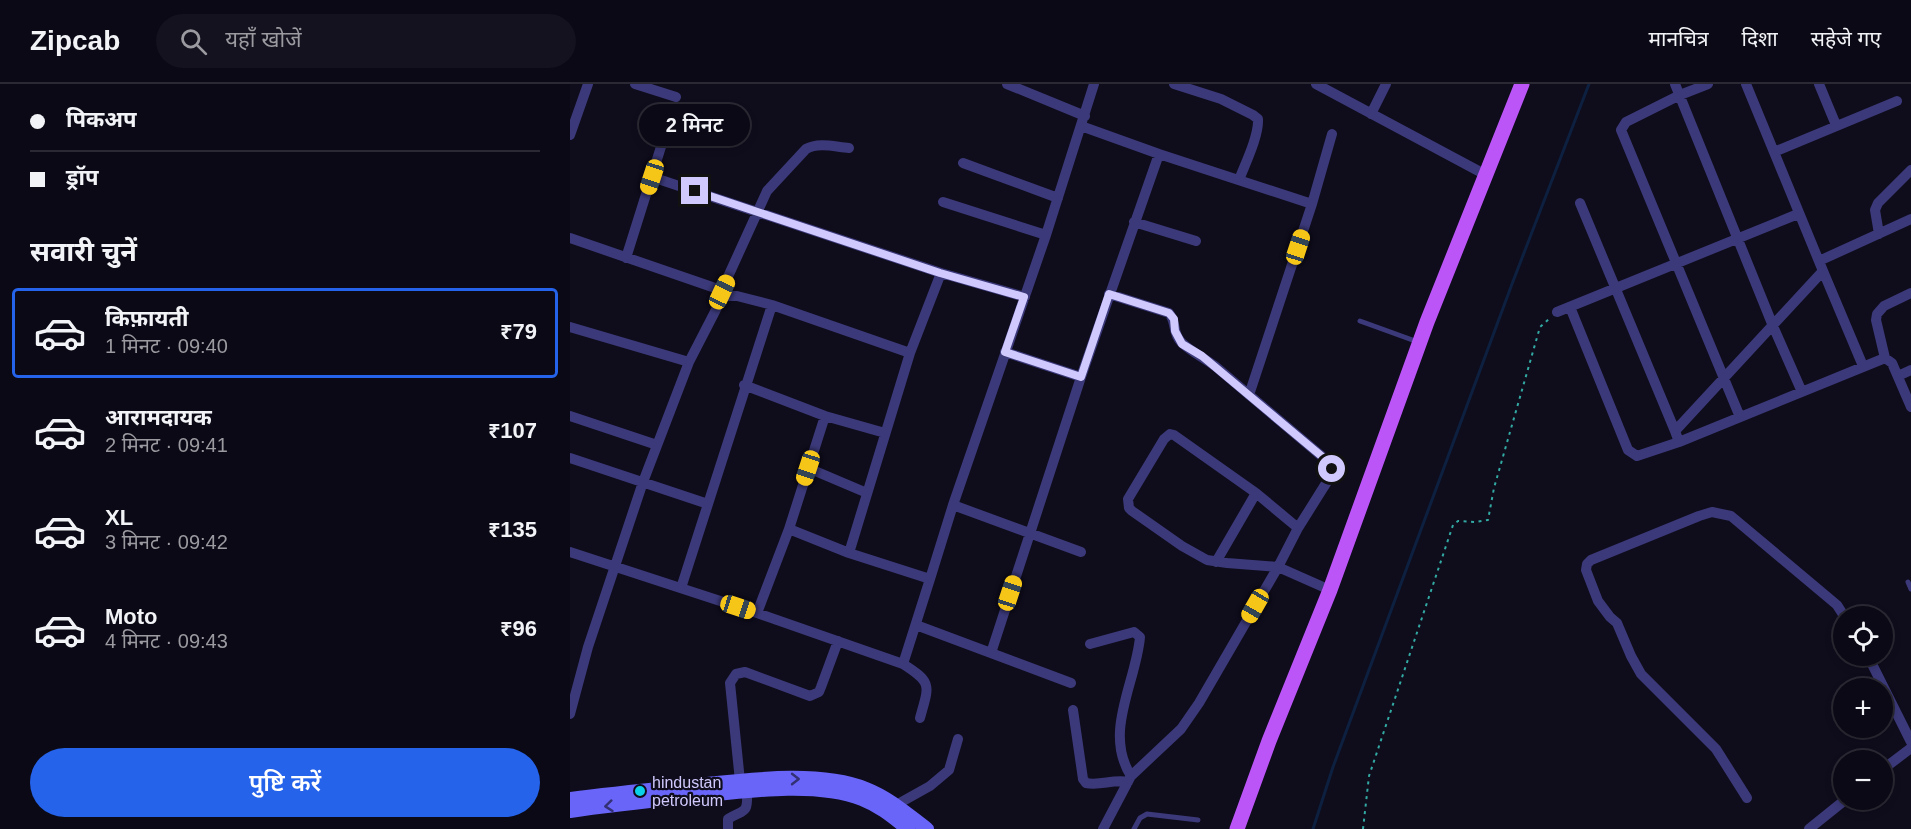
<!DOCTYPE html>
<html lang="hi">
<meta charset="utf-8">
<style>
:root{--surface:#0b0915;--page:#14121e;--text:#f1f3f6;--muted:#9a9aa0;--line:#2b2a34;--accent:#2563eb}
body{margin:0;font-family:Helvetica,"Noto Sans Devanagari",sans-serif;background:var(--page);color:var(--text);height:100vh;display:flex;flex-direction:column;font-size:22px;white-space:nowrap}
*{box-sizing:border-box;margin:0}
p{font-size:20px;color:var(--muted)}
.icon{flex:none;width:33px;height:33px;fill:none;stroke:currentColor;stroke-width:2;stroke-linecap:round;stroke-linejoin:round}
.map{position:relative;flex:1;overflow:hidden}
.sheet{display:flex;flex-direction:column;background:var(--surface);width:570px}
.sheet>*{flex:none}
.guide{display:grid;align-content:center;height:132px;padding:0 30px;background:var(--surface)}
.controls{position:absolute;left:1263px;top:522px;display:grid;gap:12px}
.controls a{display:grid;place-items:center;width:60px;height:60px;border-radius:50%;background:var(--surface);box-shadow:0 3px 9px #0003,0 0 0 2px var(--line);font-size:30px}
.end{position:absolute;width:27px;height:27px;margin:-14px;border:8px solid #cfc9fd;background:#111;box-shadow:0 0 0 3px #111}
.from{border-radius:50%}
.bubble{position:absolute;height:42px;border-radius:21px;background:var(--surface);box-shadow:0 3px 9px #0003,0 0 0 2px var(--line);font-size:20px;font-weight:600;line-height:42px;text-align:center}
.car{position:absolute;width:18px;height:36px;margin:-18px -9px;border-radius:8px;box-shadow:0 0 4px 2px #0007;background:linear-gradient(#f5c518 24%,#345 0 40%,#f5c518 0 76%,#345 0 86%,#f5c518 0)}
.guide b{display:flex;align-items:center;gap:21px;height:57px;font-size:22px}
.guide b+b{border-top:2px solid var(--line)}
.guide i{width:15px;height:15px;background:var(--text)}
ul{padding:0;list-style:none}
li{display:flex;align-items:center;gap:18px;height:90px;margin:0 12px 9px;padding:0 18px;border:3px solid transparent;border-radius:6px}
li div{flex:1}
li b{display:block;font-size:22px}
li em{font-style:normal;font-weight:600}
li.current{border-color:var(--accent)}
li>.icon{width:54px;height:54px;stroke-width:1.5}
h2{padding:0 30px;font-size:27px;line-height:72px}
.button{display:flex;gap:12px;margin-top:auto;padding:12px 30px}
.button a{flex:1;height:69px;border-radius:36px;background:var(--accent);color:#fff;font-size:24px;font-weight:600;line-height:69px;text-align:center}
header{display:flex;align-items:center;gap:36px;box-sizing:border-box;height:84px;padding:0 30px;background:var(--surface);border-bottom:2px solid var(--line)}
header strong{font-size:28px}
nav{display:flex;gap:33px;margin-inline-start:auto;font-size:21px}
.search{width:420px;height:54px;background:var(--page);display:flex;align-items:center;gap:15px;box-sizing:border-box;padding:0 21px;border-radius:33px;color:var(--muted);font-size:22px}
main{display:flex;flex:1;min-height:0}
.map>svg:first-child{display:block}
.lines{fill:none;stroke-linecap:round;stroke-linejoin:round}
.stream{stroke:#0d203f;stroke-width:3}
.path{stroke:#32a9a2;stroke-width:2;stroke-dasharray:3 4.5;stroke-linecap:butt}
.lane{stroke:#3b3979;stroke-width:5}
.street{stroke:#3b3979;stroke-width:10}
.secondary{stroke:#6965f8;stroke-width:14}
.primary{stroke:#bb55f8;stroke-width:15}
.oneway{stroke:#333074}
.route{stroke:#cfc9fd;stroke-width:8}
.poi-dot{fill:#0ad2e8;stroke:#0f0c1c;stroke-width:2}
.labels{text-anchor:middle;stroke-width:4.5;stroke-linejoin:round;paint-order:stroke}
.poi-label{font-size:16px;fill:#cfc9fd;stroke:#0f0c1c;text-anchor:start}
</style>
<header>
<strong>Zipcab</strong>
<div class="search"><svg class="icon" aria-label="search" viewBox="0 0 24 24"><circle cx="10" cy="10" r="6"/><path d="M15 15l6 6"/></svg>यहाँ खोजें</div>
<nav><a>मानचित्र</a><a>दिशा</a><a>सहेजे गए</a></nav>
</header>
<main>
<section class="sheet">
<div class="guide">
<b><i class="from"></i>पिकअप</b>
<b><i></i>ड्रॉप</b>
</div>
<h2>सवारी चुनें</h2>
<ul>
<li class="current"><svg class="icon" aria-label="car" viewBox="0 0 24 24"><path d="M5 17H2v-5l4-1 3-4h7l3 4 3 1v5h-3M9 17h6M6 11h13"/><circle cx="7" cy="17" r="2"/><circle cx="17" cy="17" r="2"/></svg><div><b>किफ़ायती</b><p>1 मिनट · 09:40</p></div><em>₹79</em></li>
<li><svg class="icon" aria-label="car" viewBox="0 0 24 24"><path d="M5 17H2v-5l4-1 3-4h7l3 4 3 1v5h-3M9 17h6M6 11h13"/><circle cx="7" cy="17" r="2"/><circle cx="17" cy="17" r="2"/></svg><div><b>आरामदायक</b><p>2 मिनट · 09:41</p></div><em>₹107</em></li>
<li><svg class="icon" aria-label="car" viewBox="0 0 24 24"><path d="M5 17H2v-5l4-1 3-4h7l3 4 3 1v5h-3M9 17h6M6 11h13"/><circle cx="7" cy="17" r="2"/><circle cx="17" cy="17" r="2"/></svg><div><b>XL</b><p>3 मिनट · 09:42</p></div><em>₹135</em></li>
<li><svg class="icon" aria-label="car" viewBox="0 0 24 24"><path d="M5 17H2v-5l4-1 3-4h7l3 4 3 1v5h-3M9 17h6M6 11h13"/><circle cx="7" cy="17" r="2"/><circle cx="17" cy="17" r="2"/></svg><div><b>Moto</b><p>4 मिनट · 09:43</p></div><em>₹96</em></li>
</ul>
<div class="button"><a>पुष्टि करें</a></div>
</section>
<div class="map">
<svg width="1341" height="745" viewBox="0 0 1341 745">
<rect width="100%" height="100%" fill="#0f0c1c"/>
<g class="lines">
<path class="stream" d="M743,745L763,683L942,200L1019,0"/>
<path class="path" d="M793,745L799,692L883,441L888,437L906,438L918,436L924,404L970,243L979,235"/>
<path class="lane" d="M790,237L848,258
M1338,498L1341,505
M564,745L570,734L577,730L628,736"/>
<path class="street" d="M65,0L106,13
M437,0L515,32
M604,0L651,15L683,31L688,35C689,52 675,80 669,96
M746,0L916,91
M1105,0L1203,242L1232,308
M1138,0L1110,11L1056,38L1051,46L1170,333
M1249,0L1266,41
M801,30L816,0
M511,42L589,70L742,120
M0,51L18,0
M1204,68L1327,17
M393,79L488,114
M82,93L371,189
M1010,119L1105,347
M564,138L626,157
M1309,150L1305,126L1308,119L1341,86
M476,151L524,0
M0,154L148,205L153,212L119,278L73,398L18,563L0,630
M56,174L95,50
M1249,177L1341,135
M1253,187L1293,282
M151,208L197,107L236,65C249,58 265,63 279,64
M153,212H167L202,221L340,269L371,189L455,213
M1000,223L1058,366L1067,372L1109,358L1315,274L1322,279L1341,323
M987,228L1228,130
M0,243L119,278
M435,268L511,293
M1315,274L1306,236L1307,230L1314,222L1341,209
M1328,292L1341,286
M174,301L255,332L315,349
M679,311L742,120L762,50
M0,332L87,361
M1109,358L1105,347L1253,187L1176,0
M0,374L138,420
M238,384L297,409
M383,421L511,468
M728,444L686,409L604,351L600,350L594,355L558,415L559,424L562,427L612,462L637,476L657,479L708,483L760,506
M219,445L255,332
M0,468L187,529L333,580C363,599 359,601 350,634
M279,469L340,269
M646,478L686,409
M111,504L202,221
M187,529L219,445L279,469L360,495L383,421L476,151L373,118
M346,541L501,599
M520,560L564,548L570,553C566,599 533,648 561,692
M421,569L511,293L589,70
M1298,572L1341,658
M333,580L360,495
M503,626L513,695L516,699C530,702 543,695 558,698
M1312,686L1341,664
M170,697L160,599L166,590L175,588L240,612L249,608L251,603L268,557
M1177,714L1146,665L1071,590L1061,572L1047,539L1040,533L1028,517L1016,486L1017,480L1021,476L1129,432L1142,428L1161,432L1267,521L1274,532
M326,721L360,702L379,686L388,655
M158,745V735C174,725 178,731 177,708
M533,745L561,692L611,645L629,619L708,483L728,444L760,393L762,385L755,375C718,344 682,313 645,282C634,274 620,267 611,258C602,249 607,239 599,229L539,210
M1239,745L1275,716"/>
<path class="secondary" d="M0,715C39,710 79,706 118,702C170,697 247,685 296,705C319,714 337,730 357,745
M0,727C39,721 79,717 119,713C168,708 245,696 292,715C310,722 324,734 338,745"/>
<path class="primary" d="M667,745L699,657L760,506L857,238L952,0"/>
</g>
<defs><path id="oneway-chevron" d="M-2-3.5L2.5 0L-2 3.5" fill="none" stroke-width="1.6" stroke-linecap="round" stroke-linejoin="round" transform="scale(1.5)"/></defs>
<g class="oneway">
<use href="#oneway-chevron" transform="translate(225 695)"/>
<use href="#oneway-chevron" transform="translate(39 722) rotate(174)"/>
</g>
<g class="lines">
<path class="route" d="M125,107L370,189L454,213L435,268L511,293L539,210L599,229L604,235L605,247L612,260L632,272L755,375L762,385"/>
</g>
<circle class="poi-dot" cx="70" cy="707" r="6"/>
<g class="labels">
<g class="poi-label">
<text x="82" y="704">hindustan<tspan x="82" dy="18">petroleum</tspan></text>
</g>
</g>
</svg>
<div class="controls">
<a><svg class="icon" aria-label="locate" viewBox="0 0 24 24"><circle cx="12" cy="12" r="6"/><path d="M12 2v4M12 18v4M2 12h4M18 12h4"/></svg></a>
<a>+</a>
<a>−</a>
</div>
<i class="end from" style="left:762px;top:385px"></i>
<i class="end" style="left:125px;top:107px"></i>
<div class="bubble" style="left:69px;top:20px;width:111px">2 मिनट</div>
<i class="car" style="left:82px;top:93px;rotate:198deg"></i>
<i class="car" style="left:728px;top:163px;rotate:18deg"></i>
<i class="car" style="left:152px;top:208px;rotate:25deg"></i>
<i class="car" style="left:238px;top:384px;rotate:198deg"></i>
<i class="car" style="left:440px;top:509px;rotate:18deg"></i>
<i class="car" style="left:685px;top:522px;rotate:210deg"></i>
<i class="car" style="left:168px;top:523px;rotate:108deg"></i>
</div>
</main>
